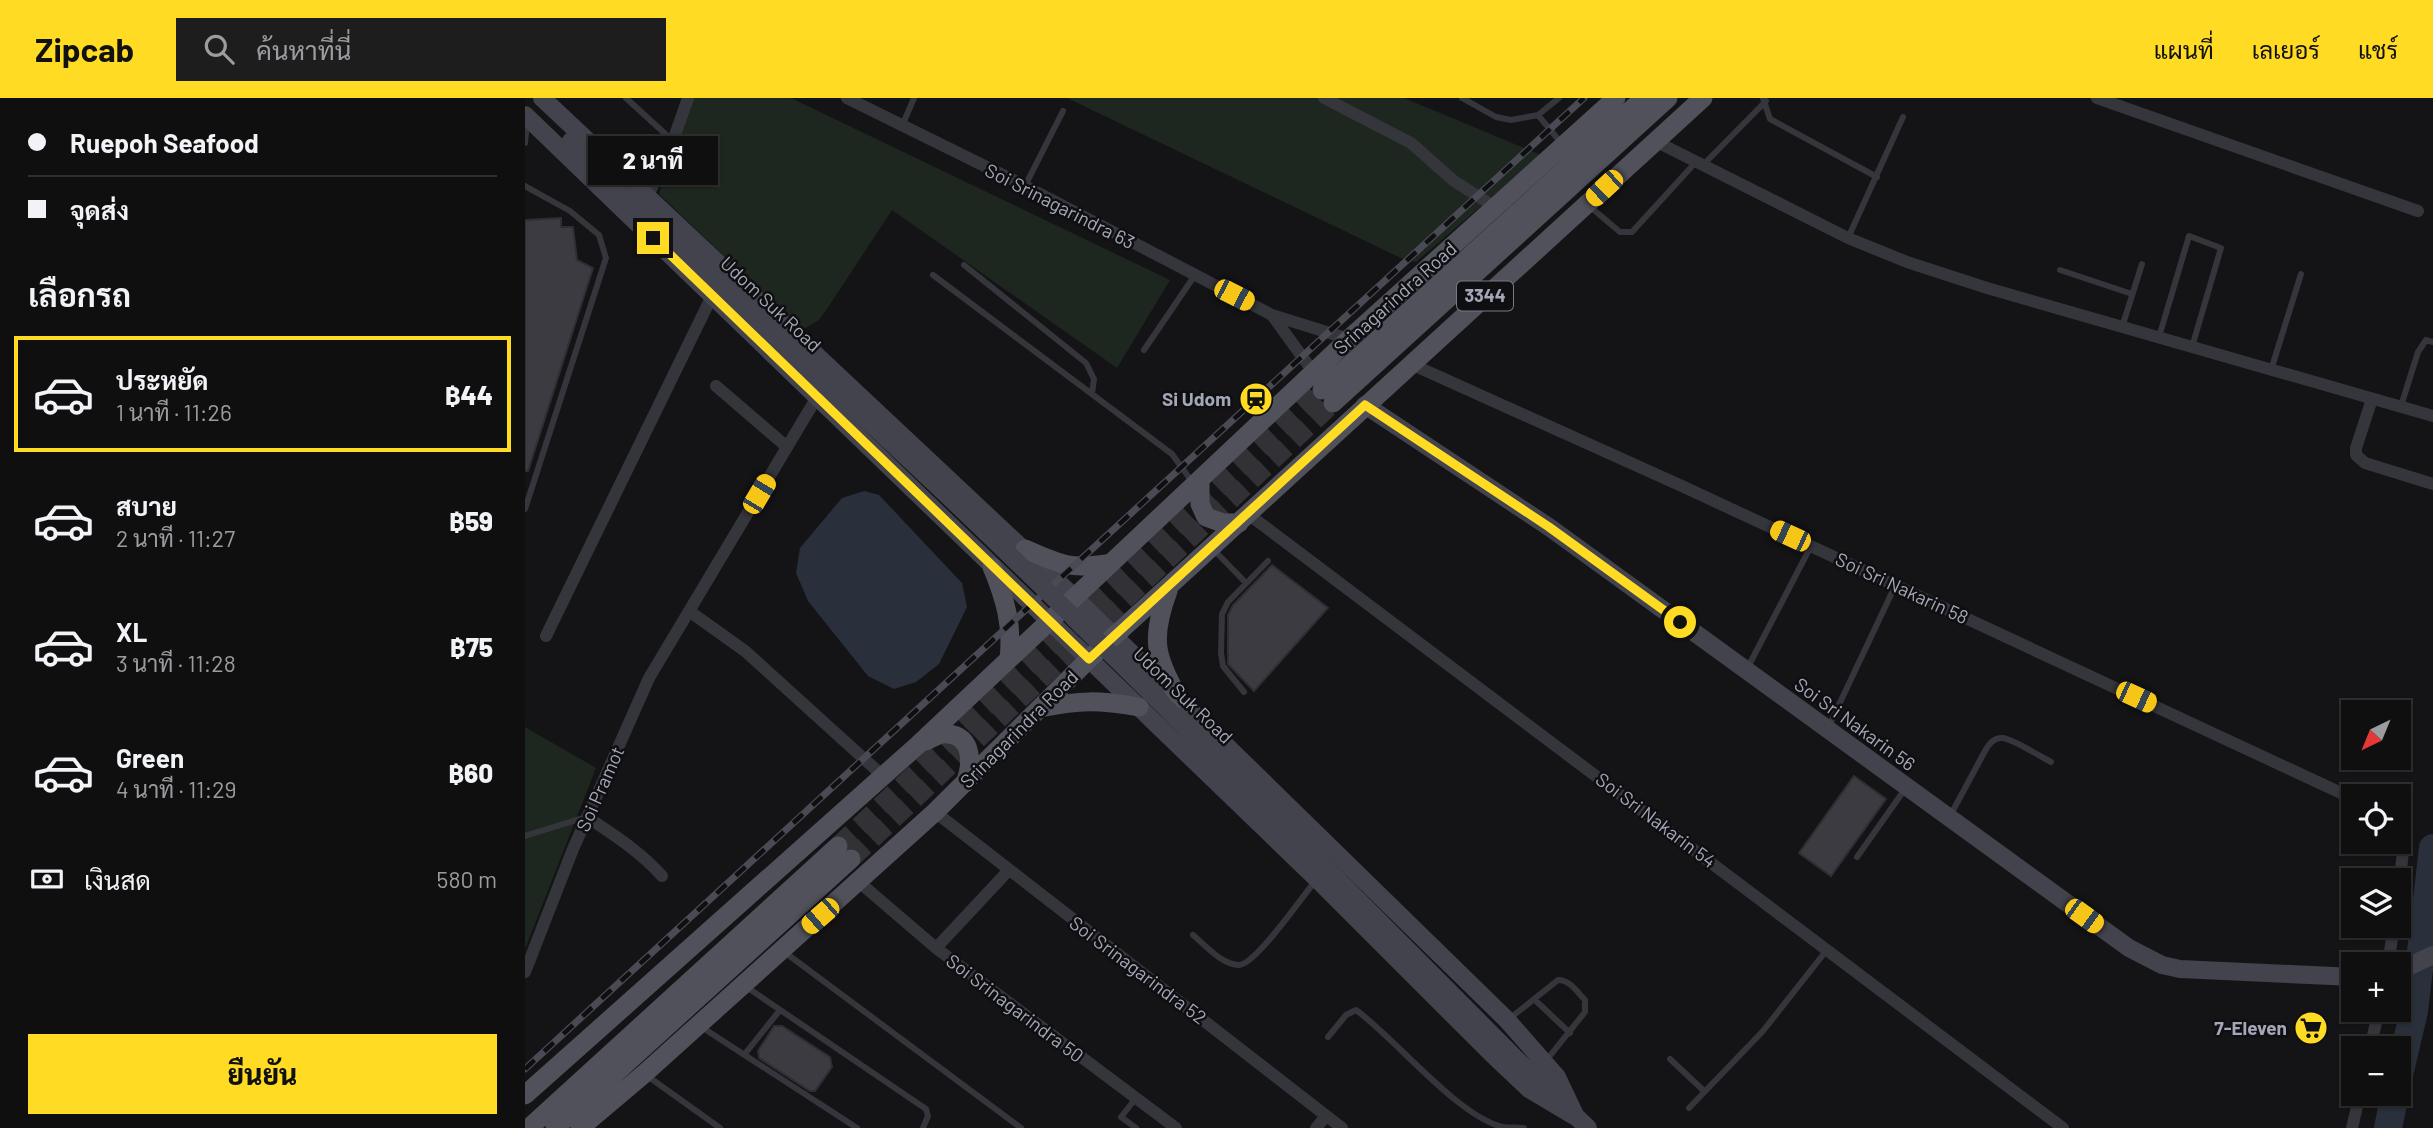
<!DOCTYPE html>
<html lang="th">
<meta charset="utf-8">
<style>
:root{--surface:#0f0f10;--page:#1d1d1e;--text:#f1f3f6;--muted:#9b9c9f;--line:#2f2f30;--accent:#ffdc23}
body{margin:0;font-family:Barlow,Sarabun,sans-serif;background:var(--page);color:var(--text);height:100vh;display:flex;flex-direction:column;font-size:26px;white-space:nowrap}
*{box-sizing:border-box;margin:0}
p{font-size:23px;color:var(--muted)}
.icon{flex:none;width:38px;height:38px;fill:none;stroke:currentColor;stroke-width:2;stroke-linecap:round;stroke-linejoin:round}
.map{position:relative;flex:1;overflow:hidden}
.drawer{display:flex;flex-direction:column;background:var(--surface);width:525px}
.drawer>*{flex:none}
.top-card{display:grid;align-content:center;height:154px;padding:0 28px;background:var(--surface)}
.needle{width:46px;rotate:223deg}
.fabs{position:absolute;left:1816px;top:602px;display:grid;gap:14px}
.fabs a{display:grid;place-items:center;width:70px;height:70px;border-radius:0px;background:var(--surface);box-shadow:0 2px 5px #0004,0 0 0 2px var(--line);font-size:35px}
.end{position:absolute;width:32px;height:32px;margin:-16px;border:9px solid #ffdc23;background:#111;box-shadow:0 0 0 4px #111}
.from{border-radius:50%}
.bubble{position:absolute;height:49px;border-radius:0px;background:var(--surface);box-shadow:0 2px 5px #0004,0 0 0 2px var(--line);font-size:23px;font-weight:800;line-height:49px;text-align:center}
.car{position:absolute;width:21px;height:42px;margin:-21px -10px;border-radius:9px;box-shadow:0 0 5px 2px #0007;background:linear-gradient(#f5c518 24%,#345 0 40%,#f5c518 0 76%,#345 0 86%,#f5c518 0)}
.top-card b{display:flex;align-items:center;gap:24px;height:66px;font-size:26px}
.top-card b+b{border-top:2px solid var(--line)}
.top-card i{width:18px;height:18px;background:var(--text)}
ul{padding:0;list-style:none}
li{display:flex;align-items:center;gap:21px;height:116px;margin:0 14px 10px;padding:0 14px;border:4px solid transparent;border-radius:0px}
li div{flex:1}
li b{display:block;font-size:26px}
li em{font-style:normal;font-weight:800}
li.active{border-color:var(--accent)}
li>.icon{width:63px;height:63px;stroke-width:1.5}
h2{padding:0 28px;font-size:32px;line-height:84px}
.pay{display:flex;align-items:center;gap:18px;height:77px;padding:0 28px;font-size:26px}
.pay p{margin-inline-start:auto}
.cta{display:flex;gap:14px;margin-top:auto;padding:14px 28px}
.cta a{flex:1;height:80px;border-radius:0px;background:var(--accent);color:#111;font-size:28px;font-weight:800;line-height:80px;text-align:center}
header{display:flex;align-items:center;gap:42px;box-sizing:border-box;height:98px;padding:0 35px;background:var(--accent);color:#111}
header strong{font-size:33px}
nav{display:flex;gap:38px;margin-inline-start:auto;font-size:24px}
.search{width:490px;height:63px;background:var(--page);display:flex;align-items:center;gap:18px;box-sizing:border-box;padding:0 24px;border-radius:0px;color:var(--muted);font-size:26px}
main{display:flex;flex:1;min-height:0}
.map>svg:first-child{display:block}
.green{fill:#1e2620}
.water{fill:#29303b}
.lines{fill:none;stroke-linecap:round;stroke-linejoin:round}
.river{stroke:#29303b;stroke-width:28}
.building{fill:#3b3b41;stroke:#2f2e32;stroke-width:2}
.primary-tunnel{stroke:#313136;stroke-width:19;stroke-dasharray:19 10;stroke-linecap:butt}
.lane{stroke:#35353c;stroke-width:6}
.street{stroke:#35353c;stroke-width:12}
.secondary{stroke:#42434c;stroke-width:18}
.primary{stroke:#50515b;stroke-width:19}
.rail-casing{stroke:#494a53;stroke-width:7}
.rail{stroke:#0f0f11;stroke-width:4.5;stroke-dasharray:13;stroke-linecap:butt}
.secondary-bridge{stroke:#42434c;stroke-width:18}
.route{stroke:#ffdc23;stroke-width:9}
.labels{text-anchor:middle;stroke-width:5;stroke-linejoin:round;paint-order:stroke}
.shield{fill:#0f0f11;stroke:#777986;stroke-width:2}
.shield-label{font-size:18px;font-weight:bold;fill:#a4a7b8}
.street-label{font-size:19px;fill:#a4a7b8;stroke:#0f0f11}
.poi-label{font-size:19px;font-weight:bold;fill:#a4a7b8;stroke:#0f0f11;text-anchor:end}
</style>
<header>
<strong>Zipcab</strong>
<div class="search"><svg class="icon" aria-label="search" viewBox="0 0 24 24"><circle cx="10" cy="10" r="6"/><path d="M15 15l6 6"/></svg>ค้นหาที่นี่</div>
<nav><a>แผนที่</a><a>เลเยอร์</a><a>แชร์</a></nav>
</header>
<main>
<section class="drawer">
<div class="top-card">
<b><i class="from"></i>Ruepoh Seafood</b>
<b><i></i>จุดส่ง</b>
</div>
<h2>เลือกรถ</h2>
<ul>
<li class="active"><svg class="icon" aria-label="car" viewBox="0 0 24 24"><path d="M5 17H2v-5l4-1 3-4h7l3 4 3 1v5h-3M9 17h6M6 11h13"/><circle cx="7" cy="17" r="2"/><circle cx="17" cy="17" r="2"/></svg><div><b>ประหยัด</b><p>1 นาที · 11:26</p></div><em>฿44</em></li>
<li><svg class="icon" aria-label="car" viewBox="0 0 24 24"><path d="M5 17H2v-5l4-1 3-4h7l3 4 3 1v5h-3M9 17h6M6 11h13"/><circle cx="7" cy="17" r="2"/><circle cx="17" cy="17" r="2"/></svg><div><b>สบาย</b><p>2 นาที · 11:27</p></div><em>฿59</em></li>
<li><svg class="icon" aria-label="car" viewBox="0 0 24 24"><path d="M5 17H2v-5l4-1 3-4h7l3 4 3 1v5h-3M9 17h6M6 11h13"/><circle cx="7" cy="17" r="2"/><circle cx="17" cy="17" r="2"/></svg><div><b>XL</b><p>3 นาที · 11:28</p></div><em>฿75</em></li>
<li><svg class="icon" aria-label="car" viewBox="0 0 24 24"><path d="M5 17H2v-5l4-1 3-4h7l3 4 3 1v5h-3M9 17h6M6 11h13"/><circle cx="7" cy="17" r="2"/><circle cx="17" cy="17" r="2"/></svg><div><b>Green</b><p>4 นาที · 11:29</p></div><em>฿60</em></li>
</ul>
<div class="pay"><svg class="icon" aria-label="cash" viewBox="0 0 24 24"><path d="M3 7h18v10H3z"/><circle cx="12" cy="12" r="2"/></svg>เงินสด<p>580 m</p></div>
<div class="cta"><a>ยืนยัน</a></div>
</section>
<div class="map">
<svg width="1908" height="1030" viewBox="0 0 1908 1030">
<rect width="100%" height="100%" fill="#141416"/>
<path class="green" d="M165,0H266L645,182L592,270L367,112L304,208L294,222L277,232L134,96Z
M542,0H879L1016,57L891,164L880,162Z
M0,629L71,670L0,851Z"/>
<path class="water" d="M339,393L354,397L437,485L442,509L414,566L391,584L369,591L343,578L283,503L271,475L275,450L317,400Z"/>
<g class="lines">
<path class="river" d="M1874,977L1889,913L1908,750
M1863,1030L1870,996"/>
</g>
<path class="building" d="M36,120V129H48L52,162L68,170L3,373H0V122Z
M747,467L803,510L729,593L703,566V517L708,507Z
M1329,678L1361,701L1306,778L1274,755Z
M249,928H257L305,959L307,969L290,993H285L234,960L233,953Z"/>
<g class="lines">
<path class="primary-tunnel" d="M313,748L797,292
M326,761L808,305"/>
<path class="lane" d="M101,0L148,43
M937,0L971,19L986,22L1013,17L1037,46
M1238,0L1245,21L1352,79
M1013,17L1034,0
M377,28L389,0
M0,45L2,25
M1178,67L1241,3
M0,88L45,113L74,137L81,160L0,411
M500,88L538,13
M1063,107L1095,134H1107L1170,65
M1323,140L1378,19
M439,167L561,265L569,281L567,296
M1535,172L1607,196
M408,177L647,356L668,385
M1597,229L1617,166
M1634,239L1664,138L1696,150L1667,249
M619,252L670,177
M1746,272L1776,176
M1876,308L1893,254L1901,242L1908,244
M688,451L721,485
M1222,571L1286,448
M719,594L698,568L696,555L697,516L703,504L743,463
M1303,630L1370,488
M1425,718L1460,653C1464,646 1469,639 1478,640C1490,642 1514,658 1526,664
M0,738L61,719
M1332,759L1380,691
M668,837C680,847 697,867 714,867C730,867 778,798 791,782
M258,853L496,1030
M220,888L401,1011L403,1018L398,1030
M1010,902L1045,935
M984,921L1033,882C1045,882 1052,894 1060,902V914L1020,964
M175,928L332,1030
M803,939L821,917L831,912C870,940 933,1019 978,1029C984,1030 992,1029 999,1030
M219,957L255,912
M1145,961L1179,993
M121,977L195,1030
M611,1000L596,1019L611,1030
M1164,1010L1238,933L1301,853"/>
<path class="street" d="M322,0L500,88L747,217L824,241
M799,0L886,45L929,83L970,109
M1572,0L1893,113
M1130,43L1323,140L1382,164L1462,190L1908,318
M123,98L148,43L163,0
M747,217L789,275
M886,266L1159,389L1829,701
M191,288L262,349
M1847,301L1831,350V357L1840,365L1908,386
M723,416L1538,1030
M164,513L220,553L358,678
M21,538L187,198
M410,714L817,1030
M62,719C89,737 116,754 137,778
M1874,727L1880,737L1874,788
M334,784L411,850L651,1030
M411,850L483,773
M1863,866L1869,828
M0,874L48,751L124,580L292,299
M1845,950L1854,912
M791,1030L801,1018
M1827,1030L1835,996"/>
<path class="secondary" d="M17,0L550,500L982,922L1032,979L1051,1019
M0,17L792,781L967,956L1004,991L1051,1019
M46,43L104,99
M840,307L1024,429L1604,850L1637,867L1655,871L1829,879
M1874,873L1908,857
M992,962L1063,1030"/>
<path class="primary" d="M797,292L1119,0
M808,305L1143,0
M675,382V406L681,419L698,425H714
M500,451C536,467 546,472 586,465
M467,469C480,500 488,528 484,561
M643,493C626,539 629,558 654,600
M515,610C556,602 573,602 614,609
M401,643C407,640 416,635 422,636C449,637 447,668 440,685
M0,997L394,646L824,241L1091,0
M4,1030L313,748
M30,1030L326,761
M55,1030L119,976L410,714L564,561L1178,0"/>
<defs>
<path id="rail" d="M0,971L1059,0"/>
</defs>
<use href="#rail" class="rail-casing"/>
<use href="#rail" class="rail"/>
<path class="secondary-bridge" d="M104,99C208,201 317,297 422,397C616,582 803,772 992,962"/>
</g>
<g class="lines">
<path class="route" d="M128,140L564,561L840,307L1024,429L1155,524"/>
</g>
<defs>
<symbol id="station-disc" viewBox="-11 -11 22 22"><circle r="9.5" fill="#ffdc23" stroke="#0f0f11"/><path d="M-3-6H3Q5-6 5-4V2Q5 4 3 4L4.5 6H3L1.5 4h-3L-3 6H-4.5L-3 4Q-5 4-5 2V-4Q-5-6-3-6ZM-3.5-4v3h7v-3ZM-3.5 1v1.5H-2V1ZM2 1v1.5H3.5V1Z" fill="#111"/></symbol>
<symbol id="supermarket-disc" viewBox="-11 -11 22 22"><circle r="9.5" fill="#ffdc23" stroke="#0f0f11"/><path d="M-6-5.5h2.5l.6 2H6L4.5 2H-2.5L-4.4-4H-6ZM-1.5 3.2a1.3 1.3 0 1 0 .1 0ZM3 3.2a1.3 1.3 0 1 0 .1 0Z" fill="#111"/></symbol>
</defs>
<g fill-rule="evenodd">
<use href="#station-disc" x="712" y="282" width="38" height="38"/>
<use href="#supermarket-disc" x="1767" y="911" width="38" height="38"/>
</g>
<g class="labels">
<rect class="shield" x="932" y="183.5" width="56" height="29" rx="5"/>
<g class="shield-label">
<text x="960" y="204">3344</text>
</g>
<g class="street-label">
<text transform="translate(535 108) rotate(27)" y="7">Soi Srinagarindra 63</text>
<text transform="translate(870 200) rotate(-42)" y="7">Srinagarindra Road</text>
<text transform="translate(246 206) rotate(43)" y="7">Udom Suk Road</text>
<text transform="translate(1377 490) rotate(25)" y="7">Soi Sri Nakarin 58</text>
<text transform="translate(658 597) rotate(44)" y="7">Udom Suk Road</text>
<text transform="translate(1330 626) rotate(36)" y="7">Soi Sri Nakarin 56</text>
<text transform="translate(494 631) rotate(-45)" y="7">Srinagarindra Road</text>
<text transform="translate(75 691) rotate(-66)" y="7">Soi Pramot</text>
<text transform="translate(1131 722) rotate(37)" y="7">Soi Sri Nakarin 54</text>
<text transform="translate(613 872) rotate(37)" y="7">Soi Srinagarindra 52</text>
<text transform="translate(490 910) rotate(37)" y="7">Soi Srinagarindra 50</text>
</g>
<g class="poi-label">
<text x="706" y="308">Si Udom</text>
<text x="1762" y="937">7-Eleven</text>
</g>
</g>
</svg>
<div class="fabs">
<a><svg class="needle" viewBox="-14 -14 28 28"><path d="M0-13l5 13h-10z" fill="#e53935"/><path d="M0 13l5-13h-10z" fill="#9b9c9f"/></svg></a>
<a><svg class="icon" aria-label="locate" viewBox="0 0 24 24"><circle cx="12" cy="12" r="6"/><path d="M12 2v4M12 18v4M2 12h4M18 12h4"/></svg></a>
<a><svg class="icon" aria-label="layers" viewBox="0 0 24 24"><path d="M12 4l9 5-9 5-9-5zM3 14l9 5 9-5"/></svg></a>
<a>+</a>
<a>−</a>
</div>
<i class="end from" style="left:1155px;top:524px"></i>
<i class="end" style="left:128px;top:140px"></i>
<div class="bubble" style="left:63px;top:38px;width:130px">2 นาที</div>
<i class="car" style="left:1079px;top:90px;rotate:227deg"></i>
<i class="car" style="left:709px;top:197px;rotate:117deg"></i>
<i class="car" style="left:234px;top:396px;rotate:31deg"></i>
<i class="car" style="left:1265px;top:438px;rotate:295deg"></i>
<i class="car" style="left:1611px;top:599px;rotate:115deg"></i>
<i class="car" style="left:295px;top:818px;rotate:229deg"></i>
<i class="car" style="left:1559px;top:818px;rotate:126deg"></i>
</div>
</main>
